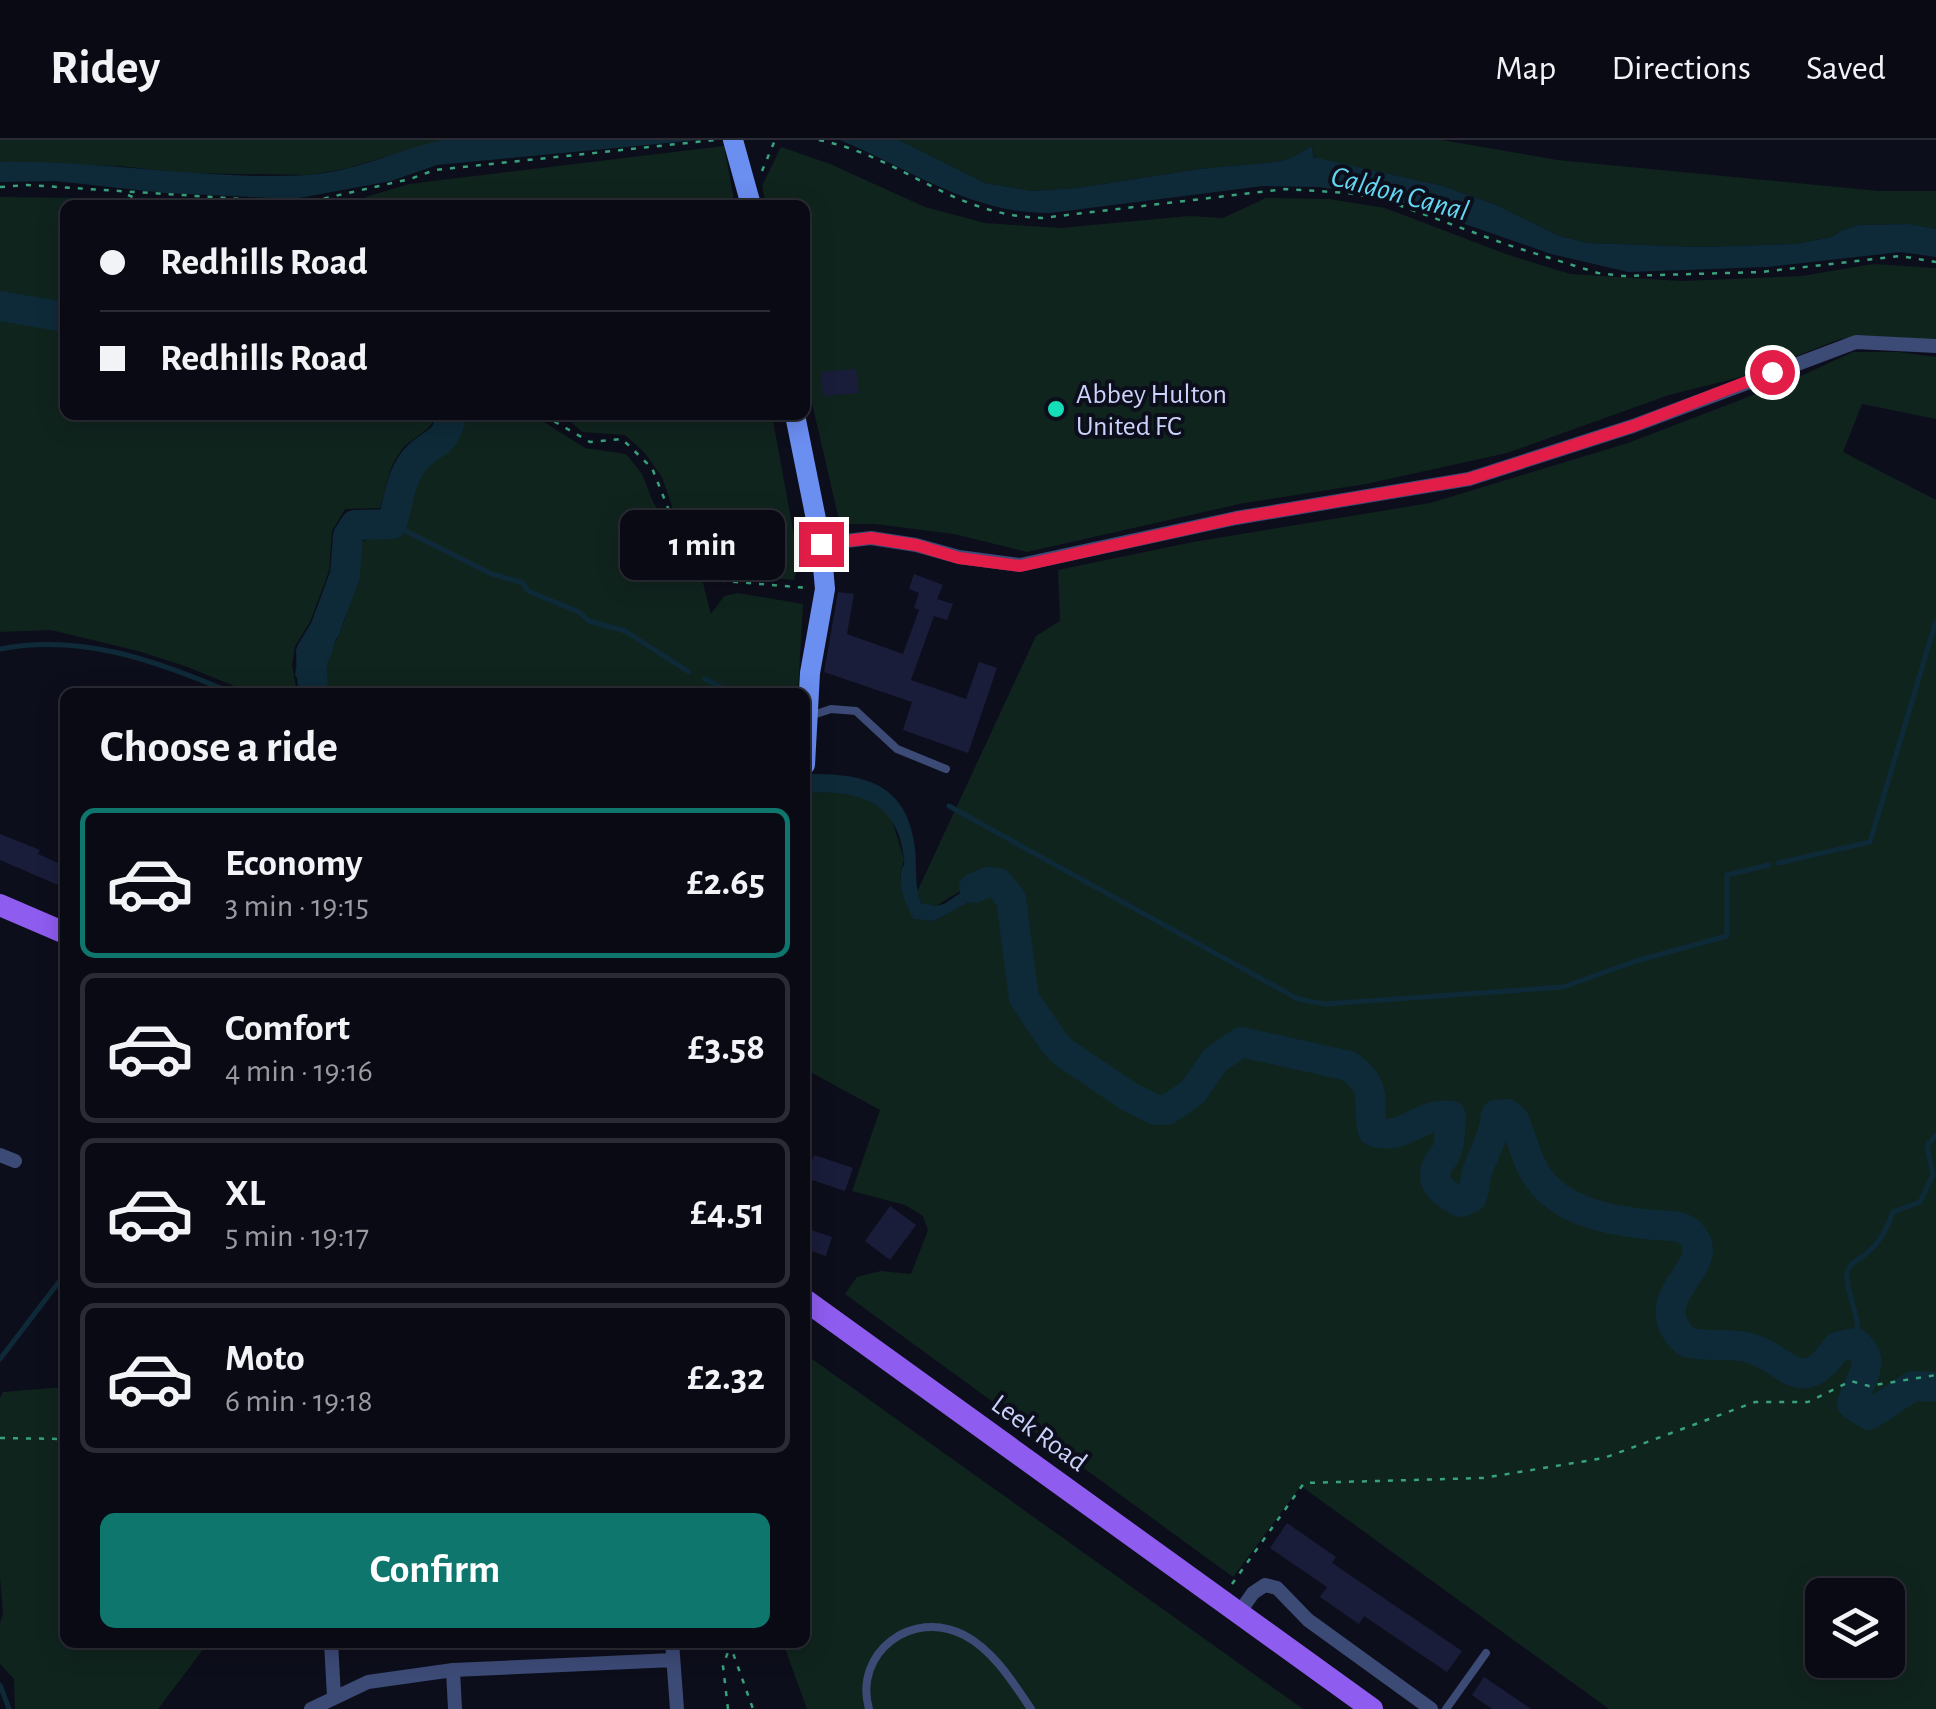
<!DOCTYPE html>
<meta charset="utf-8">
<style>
:root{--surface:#0a0a14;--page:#181822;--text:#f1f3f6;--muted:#999aa0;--line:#2a2b34;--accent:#0f766e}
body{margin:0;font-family:"Alegreya Sans",sans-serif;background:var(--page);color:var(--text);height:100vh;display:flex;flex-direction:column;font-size:38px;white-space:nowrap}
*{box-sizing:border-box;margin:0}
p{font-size:32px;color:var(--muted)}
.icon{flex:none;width:55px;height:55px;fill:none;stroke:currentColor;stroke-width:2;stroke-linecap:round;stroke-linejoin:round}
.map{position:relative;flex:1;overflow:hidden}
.side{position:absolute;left:60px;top:548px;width:750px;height:960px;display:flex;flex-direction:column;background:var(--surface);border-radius:15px;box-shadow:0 5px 25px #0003,0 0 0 2px var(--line)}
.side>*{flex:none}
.guide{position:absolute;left:60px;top:60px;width:750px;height:220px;border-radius:15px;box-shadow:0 5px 25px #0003,0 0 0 2px var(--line);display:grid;align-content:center;height:220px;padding:0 40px;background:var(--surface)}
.controls{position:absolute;left:1805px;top:1438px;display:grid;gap:20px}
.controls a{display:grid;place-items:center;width:100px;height:100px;border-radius:15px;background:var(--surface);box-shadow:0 5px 25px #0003,0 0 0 2px var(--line);font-size:50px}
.end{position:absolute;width:45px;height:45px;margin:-22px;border:12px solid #e11d48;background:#fff;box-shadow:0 0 0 5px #fff}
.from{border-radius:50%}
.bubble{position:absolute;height:70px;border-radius:15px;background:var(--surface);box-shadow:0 5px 25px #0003,0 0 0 2px var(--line);font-size:32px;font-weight:700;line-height:70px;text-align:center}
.guide b{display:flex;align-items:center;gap:35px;height:95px;font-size:38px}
.guide b+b{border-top:2px solid var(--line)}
.guide i{width:25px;height:25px;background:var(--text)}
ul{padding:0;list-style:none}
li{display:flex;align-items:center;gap:30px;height:150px;margin:0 20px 15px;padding:0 20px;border:5px solid var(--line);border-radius:15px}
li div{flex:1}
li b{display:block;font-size:38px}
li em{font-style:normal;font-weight:700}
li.active{border-color:var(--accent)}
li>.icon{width:90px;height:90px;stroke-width:1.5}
h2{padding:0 40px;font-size:45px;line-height:120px}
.action{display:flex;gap:20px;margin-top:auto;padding:20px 40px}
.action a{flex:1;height:115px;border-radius:15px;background:var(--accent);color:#fff;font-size:40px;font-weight:700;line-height:115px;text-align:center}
header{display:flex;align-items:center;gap:60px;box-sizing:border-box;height:140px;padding:0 50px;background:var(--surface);border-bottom:2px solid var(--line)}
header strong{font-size:48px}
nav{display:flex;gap:55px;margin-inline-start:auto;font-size:35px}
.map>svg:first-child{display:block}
.green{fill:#10241e;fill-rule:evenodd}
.water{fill:#0e2a38}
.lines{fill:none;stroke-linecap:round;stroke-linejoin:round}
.stream{stroke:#0e2a38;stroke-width:5}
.river{stroke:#0e2a38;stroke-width:30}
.building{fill:#1a1d3a}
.path{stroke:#37a27d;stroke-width:2.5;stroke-dasharray:5 8;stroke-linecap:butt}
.lane{stroke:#3c4a76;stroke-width:8}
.street{stroke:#3c4a76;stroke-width:14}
.secondary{stroke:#6b8ef1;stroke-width:20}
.primary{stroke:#8f5cf0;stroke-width:22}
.route{stroke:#e11d48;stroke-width:12}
.poi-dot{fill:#14ddb8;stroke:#0d0e1b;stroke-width:4}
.labels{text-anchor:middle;stroke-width:8;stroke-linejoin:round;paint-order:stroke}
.poi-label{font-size:28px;fill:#cbd3fa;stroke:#0d0e1b;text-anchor:start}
.street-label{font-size:28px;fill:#cbd3fa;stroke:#0d0e1b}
.water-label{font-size:30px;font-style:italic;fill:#63d7f1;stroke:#0d0e1b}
</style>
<header>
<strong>Ridey</strong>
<nav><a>Map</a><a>Directions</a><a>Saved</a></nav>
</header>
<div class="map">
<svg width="1936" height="1569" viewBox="0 0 1936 1569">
<rect width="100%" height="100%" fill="#0d0e1b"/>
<path class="green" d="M0,0H442L344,29L311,35L184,33L120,26L0,22Z
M899,0H1442L1557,20L1879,51H1936V89L1910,84L1859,85L1842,90L1832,97L1795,104L1700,107L1589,103L1559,96L1496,65L1443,46L1320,19L1313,16L1312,6L1291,18L1276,22L1199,29L1078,48L1032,51L985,43Z
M724,6L735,65H363L366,57L409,44Z
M781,7L830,24L925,67L985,83L1060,88L1189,76L1223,78L1266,58L1329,59L1385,68L1506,114L1570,134L1681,141L1802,136L1873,124L1936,128V200L1873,196L1840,199L1745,236L1669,255L1507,313L1366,344L1244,363L1027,412L954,394L875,384H840L805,233V65H766L762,46Z
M0,57L82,58L119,65H65V275H533L585,308L626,314L642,334L653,362L673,395L701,435L711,474L724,456L738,453L803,464L798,552H321C320,532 339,498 346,476C353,453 356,427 359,403L373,397L381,399L402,382L417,340L429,323L445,312L464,275L435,277C429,294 410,297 400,312C388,329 386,348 380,368L345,369L332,391L329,431L310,482L295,506L292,525L297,552H249L185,526L138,511L51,490L0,492Z
M1853,212H1899L1936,217V279L1862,264L1843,312L1936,360V1569H1609L1301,1346L1233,1437L845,1154L857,1137L881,1131L911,1134L928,1090L923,1076L905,1065L852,1051L880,970L805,929L806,653L842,652L873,660L891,677L904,719L900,736L908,769L915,779L934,781L989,751L998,752L1003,759L1004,735H986L936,766L921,763L917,752L1036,496L1060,481L1058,430L1193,402L1430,363L1628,303L1790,241ZM1822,1455H1888V1520H1822Z
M563,275H772L799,423L794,440L728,435L675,375L662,337L644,312L625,295L582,292Z
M805,1214L1303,1569H807L783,1503L805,1502Z
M65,1247V1502L208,1503L158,1569H15L14,1539L0,1524V1483L3,1473L0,1437V1258L3,1252Z"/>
<path class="water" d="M442,0H699L437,25L391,41L294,59L165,53L55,41L0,42V22C103,20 205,41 308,35C354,32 397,10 442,0Z
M840,0H899L985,43L1032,51L1078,48L1199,29L1276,22L1291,18L1312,6L1313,17L1443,46L1496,65L1559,96L1589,103L1700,107L1795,104L1832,97L1842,90L1859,85L1910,84L1936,89V117L1901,112L1767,127L1628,132L1551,114L1387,57L1318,47L1263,46L1050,73C971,74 910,29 840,0Z
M317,492L336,499C332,518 320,533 321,552H306L295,535L297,522Z
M805,634C862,633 907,641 915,708C917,727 914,745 921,763L936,766L944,764L987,735H1004L1014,744L1004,760L998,752L989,751L934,781L914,779C906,768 899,747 901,734C902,723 905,729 904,718C897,659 857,650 805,653Z"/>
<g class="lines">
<path class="stream" d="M392,384L492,434L523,443L528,451L579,472L589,481L625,491L689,532
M0,509C80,494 152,519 225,550
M705,539L730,552
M949,666L1298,859L1325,864L1563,847L1636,821L1727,796V735L1769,725
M1778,723L1870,702L1936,481
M1855,1203C1864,1180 1846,1158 1847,1134C1847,1123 1861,1119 1868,1112C1881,1101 1887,1088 1893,1072L1920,1062L1933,1035L1927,1006L1936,995
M0,1219L65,1134
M0,1545L9,1569"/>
<path class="river" d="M0,166L65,177
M313,552L311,512L325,489L345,435L348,396L355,385L392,384C398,364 400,340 413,322C428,301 447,307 451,275
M974,748L988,742L998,743L1011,759L1024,858L1053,901L1063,912L1128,956L1156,970H1167L1193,952L1215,920L1241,902L1349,926C1382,951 1365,961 1373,991C1402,1003 1422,971 1451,976C1450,987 1451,1000 1447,1010C1442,1024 1445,1011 1438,1024C1428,1044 1446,1055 1461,1062L1472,1057C1475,1048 1474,1041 1477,1032C1484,1012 1494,997 1496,975L1507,974L1514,980C1520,994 1524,1009 1530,1023C1550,1071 1609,1081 1655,1085C1666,1086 1682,1084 1691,1094C1722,1128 1637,1155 1686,1202C1707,1208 1729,1202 1750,1208C1788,1219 1800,1260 1837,1207L1855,1203C1880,1222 1857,1242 1852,1264L1869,1275L1913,1246L1936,1247"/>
</g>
<path class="building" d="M856,229L859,253L823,256L821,232Z
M914,434L943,445L937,459L953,464L947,480L934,476L911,540L966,559L979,522L997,528L968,613L903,590L912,562L824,532L838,452L854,454L847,494L903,514L919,470L914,468L919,453L909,449Z
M0,694L40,710L38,714L65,726V748L0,720Z
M814,1015L853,1028L845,1051L806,1038Z
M890,1066L916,1085L890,1120L865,1101Z
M811,1090L832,1097L826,1116L805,1109Z
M1287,1383L1336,1417L1332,1423L1462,1511L1447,1532L1364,1476L1359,1484L1320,1457L1327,1447L1270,1408Z
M1484,1537L1531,1569H1492L1472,1555Z"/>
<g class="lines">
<path class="path" d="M819,0C903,17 950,75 1042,78L1285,49L1348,53L1382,59L1508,105L1598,133L1624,136L1761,132L1900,116L1936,122
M762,31L775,0
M0,47L27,45L304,63L410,39L435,30L715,0
M128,55L151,65
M543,275L590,302L622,299L652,328L674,383L724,441L808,448
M0,1298L65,1299
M1232,1444L1304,1343L1483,1338L1604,1318L1755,1262H1808L1851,1241L1869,1246L1936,1235
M729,1502L753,1569
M728,1569L723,1526L730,1506"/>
<path class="lane" d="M810,576L831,569L856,571L897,609L946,629
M869,1569C853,1513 912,1468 964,1495C993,1510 1013,1542 1031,1569
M1446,1569L1486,1513"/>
<path class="street" d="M821,404L871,398L916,405L959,417L1020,425L1236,378L1469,339L1633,286L1856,202L1936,206
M0,1015L15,1021
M1239,1473L1253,1453L1265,1445L1277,1448L1308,1480L1431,1569
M331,1502L334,1557
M672,1502L677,1569
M453,1530L455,1569
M311,1569L368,1542L453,1530L673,1520"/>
<path class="secondary" d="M733,0L751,65
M795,275L821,404L825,449L810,533L805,625"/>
<path class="primary" d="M0,765L65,793
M805,1160L1372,1569"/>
</g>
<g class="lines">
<path class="route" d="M821,404L871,398L916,405L959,418L1020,426L1236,378L1469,339L1633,286L1772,232"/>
</g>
<circle class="poi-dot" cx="1056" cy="269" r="10"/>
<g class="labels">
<g class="poi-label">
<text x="1076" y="263">Abbey Hulton<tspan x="1076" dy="32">United FC</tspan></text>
</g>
<g class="street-label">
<text transform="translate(1040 1292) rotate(36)" y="10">Leek Road</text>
</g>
<g class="water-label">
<text transform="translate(1400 53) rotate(15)" y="10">Caldon Canal</text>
</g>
</g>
</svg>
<div class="controls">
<a><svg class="icon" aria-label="layers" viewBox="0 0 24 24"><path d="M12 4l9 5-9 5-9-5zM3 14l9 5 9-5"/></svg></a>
</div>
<i class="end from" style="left:1772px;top:232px"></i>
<i class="end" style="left:821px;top:404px"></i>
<div class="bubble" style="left:620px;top:370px;width:165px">1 min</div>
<div class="guide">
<b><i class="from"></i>Redhills Road</b>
<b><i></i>Redhills Road</b>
</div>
<section class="side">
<h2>Choose a ride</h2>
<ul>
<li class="active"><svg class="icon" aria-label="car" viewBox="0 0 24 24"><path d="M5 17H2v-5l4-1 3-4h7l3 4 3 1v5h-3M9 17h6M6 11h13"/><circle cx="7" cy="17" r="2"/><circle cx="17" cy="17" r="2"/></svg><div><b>Economy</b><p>3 min · 19:15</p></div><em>£2.65</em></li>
<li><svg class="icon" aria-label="car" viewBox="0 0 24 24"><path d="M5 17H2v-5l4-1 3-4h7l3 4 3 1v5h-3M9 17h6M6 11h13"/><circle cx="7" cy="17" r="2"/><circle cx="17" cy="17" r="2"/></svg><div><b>Comfort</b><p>4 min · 19:16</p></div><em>£3.58</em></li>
<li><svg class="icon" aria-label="car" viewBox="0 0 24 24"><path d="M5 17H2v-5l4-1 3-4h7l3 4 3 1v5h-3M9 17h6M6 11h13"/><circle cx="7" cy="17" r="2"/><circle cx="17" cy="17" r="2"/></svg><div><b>XL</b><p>5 min · 19:17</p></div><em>£4.51</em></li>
<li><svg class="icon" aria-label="car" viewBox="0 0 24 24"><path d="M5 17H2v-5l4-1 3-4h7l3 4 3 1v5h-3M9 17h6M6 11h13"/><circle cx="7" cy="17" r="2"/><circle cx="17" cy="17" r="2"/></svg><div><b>Moto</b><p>6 min · 19:18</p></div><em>£2.32</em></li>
</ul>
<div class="action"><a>Confirm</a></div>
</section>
</div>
